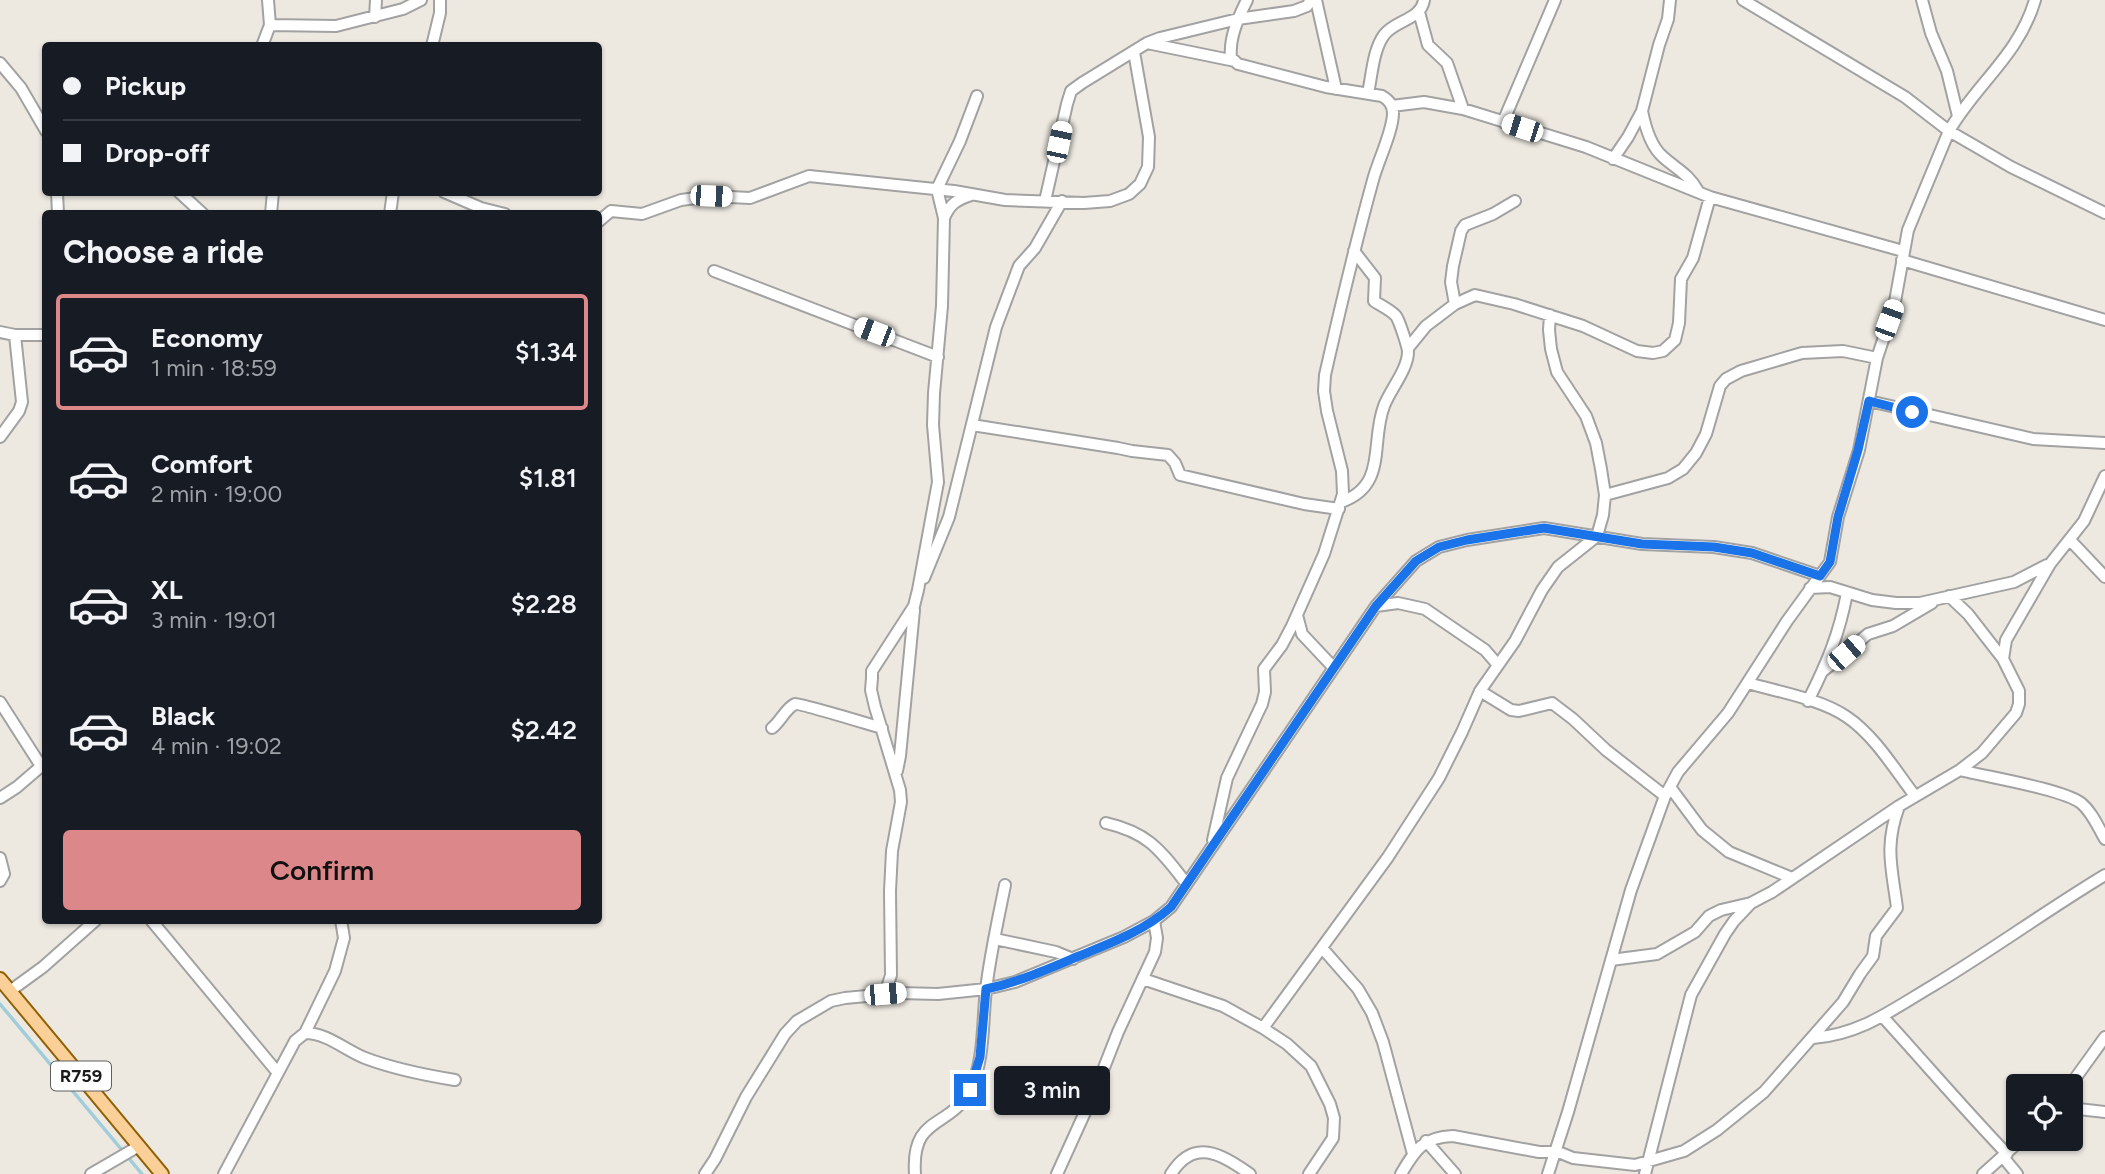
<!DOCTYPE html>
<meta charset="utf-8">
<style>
:root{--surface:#171b24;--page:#242831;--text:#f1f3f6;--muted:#9ea1a6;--line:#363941;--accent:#dc8789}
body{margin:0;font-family:Figtree,sans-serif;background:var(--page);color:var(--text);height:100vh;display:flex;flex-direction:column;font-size:26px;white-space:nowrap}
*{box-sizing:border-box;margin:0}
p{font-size:23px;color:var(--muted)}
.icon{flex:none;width:38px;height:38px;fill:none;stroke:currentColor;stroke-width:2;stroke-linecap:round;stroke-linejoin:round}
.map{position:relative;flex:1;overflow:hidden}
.details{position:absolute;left:42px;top:210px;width:560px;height:714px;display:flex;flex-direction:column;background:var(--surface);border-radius:7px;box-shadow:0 2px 5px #0004}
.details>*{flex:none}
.banner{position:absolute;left:42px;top:42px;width:560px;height:154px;border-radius:7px;box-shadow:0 2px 5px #0004;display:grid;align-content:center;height:154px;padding:0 21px;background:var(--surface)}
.fabs{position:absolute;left:2006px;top:1074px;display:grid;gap:14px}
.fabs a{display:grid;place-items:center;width:77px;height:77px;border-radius:7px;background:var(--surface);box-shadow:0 2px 5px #0004;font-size:35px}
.end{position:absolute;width:32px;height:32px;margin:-16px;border:9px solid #1a73e8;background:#fff;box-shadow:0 0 0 4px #fff}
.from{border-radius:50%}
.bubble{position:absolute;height:49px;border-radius:7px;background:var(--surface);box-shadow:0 2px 5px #0004;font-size:23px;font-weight:600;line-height:49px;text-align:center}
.car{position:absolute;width:21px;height:42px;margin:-21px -10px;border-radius:9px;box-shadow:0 0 5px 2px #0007;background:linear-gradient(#fff 24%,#345 0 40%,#fff 0 76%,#345 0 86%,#fff 0)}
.banner b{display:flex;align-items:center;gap:24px;height:66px;font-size:26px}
.banner b+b{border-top:2px solid var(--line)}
.banner i{width:18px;height:18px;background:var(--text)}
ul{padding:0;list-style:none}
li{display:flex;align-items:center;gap:21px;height:116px;margin:0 14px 10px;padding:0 7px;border:4px solid transparent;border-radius:7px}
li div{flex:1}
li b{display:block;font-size:26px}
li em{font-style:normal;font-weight:600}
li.active{border-color:var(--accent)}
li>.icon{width:63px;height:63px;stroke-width:1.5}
h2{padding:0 21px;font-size:32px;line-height:84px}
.cta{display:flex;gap:14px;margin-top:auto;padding:14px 21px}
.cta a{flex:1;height:80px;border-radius:7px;background:var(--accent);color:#111;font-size:28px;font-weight:600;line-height:80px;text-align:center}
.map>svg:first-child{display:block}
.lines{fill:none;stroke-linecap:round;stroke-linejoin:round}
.stream{stroke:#a1cdda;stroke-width:3.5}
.minor-casing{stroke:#a2a2a2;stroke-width:14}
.major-casing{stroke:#906103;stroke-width:16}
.minor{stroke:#fff;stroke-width:10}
.major{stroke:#facf98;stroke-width:12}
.route{stroke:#1a73e8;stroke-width:9}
.labels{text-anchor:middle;stroke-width:5;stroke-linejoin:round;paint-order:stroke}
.shield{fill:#fff;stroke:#5f5f5f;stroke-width:2}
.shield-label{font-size:18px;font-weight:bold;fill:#1b1b1b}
</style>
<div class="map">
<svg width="2105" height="1174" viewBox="0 0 2105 1174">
<rect width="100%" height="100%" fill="#ede9e1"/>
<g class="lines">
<path class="stream" d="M0,1004L142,1174"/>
<defs>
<path id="minor" d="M1316,0L1336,89
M1743,0L1905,97L1949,131L1975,146L2011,167L2105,213
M1922,0L1931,33L1947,71L1958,116
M1419,12L1428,45L1447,63L1463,109
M375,17L376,0
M270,25L336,26L403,9L421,0
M1147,43L1235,61
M262,46L270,25L268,0
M432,46L440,13V0
M0,63L21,88L46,131
M1368,93C1372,75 1373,50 1384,35C1395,20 1421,20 1424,0
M1392,106L1424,102L1463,109L1586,147L1710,197L1903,251
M1642,111C1645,126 1650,145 1662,156C1676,169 1688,173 1698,191
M1503,122L1555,0
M1613,159L1628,137L1642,111L1659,45L1668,19L1670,0
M57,192L58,214
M179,192L203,214
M444,192L481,208L505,214
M1045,201L1067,104L1071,91L1082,83L1147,43L1160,38L1238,19L1294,11L1307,6L1311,0
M271,214L273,192
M390,214L393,192
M944,218L937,189L960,141L977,96
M598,222L611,211L642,214L681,200L711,196L750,198L809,176L954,191L1005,200L1084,203L1110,201L1129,194L1140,184L1148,167L1149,137L1134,52
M1902,260L2105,320
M714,271L938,357
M1455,304L1451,282L1453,266L1461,231L1465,225L1493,214L1515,201
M0,332L15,335H46
M1408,348L1426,326L1455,304L1475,295L1514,304L1583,326L1637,351L1653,353L1663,351L1675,340L1679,323L1681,279L1693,258L1710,197
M1869,401L2033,439L2105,443
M972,425L1118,448L1132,451L1168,455L1175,463L1180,475L1304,504L1339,509
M0,437L19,411L22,402L15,335
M1605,495L1668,478L1683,469L1696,453L1706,434L1720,386L1726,379L1741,371L1802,353L1843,351L1877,358
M1341,502C1388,486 1370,442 1384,406C1390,390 1408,369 1408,352C1408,347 1399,320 1396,316C1391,310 1380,305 1374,301L1375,278L1354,251
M2070,540L2105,577
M924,578L949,517L996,327L1019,266L1035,248L1062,201
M1810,588L1830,587L1872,600L1896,603H1920L2014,582L2047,565
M1949,596L1968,614L2003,659
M1376,606L1398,603L1425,609L1485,650L1498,665
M1297,615L1302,634L1334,668
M1823,671L1868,634L1893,626L1932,603
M1748,683C1779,692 1821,699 1847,717C1875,736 1895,770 1915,796
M1480,691L1511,710L1519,711L1552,703L1573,719L1606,750L1665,796
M1808,701C1827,663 1839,635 1847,593
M0,702L41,766
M772,728C780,722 786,708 795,704C800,703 871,725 882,728
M1960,770C1987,777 2062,789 2081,803C2092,812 2098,827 2105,839
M897,771L900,756L914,610
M1670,787L1702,830L1729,852L1792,878
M0,798L17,787L45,763
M1106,823C1149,833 1160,850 1186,883
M1213,840L1227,778L1262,704L1265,692L1264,669L1282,645L1292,626L1324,554L1343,494L1342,471L1327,411L1324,391L1325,375C1340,309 1355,245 1373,180C1378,161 1393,131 1393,113C1393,105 1389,100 1382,96L1326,87L1238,64L1231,58C1229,38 1238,18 1247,0
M0,858L4,874L0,881
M151,920L278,1073
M995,939L1056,952L1073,959
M1323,949L1358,989L1372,1013L1383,1042L1413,1154
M1611,960L1657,954L1695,932L1709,916L1721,910L1751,903L1772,892L1899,806L1960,770L1982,753L2016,713L2019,704V691L2003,659L2006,640L2050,564L2084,521L2105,476
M1143,979L1223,1006L1263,1028L1287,1044L1311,1066L1330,1104L1334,1118L1333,1138L1309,1174
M10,991L43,967L96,920
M885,994L891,975L890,891L892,851L901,802L900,790L875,707L871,690L872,678V671L914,606L918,590L938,482L933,425L934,393L942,306L944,218C950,204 956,200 971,195
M1882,1016C1924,1062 1964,1109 2007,1154
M1263,1028L1388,857L1439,778L1462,732L1480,691L1515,641L1542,590L1558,567L1597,536L1603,515L1605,495L1601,469L1596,443L1586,416L1557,372L1551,349L1549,330L1550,315
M305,1033L335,971L344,938L341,920
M1813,1038C1862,1034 1893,1009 1934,985C1992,950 2047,910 2105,875
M2069,1087L2105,1037
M2070,1108L2105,1112
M1426,1141L1455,1174
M1556,1151L1573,1158L1635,1165L1684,1151L1717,1130L1764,1092L1843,1002L1860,974L1873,956L1876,936L1897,908C1892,868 1884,847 1899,806
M2003,1157L2017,1174
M91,1174L139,1146
M224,1174L295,1041L305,1033C327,1033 345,1050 365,1058C394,1069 424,1075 455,1080
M705,1174L715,1159L746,1097L785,1034L797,1021L831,1001L845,998L899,993L938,994L986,989L1015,982L1124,937L1154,921L1171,907L1376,606L1416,561L1439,547L1467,540L1544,528L1642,544L1714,547L1752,553L1820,576
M915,1174C911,1114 949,1130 970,1090C985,1060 982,1023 986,990C990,955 998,920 1005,885
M1057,1174L1096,1088L1118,1032L1155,952L1157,938L1154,921
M1171,1174C1194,1137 1221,1154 1250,1174
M1401,1174C1415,1150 1423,1137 1453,1136L1539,1152H1555
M1548,1174L1568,1112L1631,890L1665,796L1678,772L1728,713L1787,621L1830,562L1838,517L1859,450L1877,358L1894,307L1908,230L1949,131C1976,84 2019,55 2035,0
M1645,1174L1691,995L1725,934L1734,921L1751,903
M1983,1174L2022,1139"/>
<path id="major" d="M0,979L162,1174"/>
</defs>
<use href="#minor" class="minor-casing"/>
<use href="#major" class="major-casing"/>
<use href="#minor" class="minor"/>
<use href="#major" class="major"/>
</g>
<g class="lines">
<path class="route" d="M970,1090L980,1057L986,989C1019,982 1048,969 1079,956C1111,943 1144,931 1171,907L1376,606L1416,561L1439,547L1467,540L1544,528L1642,544L1714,547L1752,553L1820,576L1830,562L1838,517L1858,450L1869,401L1912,412"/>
</g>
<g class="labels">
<rect class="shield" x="51" y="1061.5" width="60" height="29" rx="5"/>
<g class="shield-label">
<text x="81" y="1082">R759</text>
</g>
</g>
</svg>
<div class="fabs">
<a><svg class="icon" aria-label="locate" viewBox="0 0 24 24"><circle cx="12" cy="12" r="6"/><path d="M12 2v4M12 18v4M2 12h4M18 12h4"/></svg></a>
</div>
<i class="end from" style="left:1912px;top:412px"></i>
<i class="end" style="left:970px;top:1090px"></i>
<div class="bubble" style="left:994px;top:1066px;width:116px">3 min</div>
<i class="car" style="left:1522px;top:128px;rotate:288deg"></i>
<i class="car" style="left:1059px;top:142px;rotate:12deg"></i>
<i class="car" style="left:711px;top:196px;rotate:92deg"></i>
<i class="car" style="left:1889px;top:320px;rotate:20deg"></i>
<i class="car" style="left:874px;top:332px;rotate:291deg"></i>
<i class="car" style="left:1846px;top:653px;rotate:49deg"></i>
<i class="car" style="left:885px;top:994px;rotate:85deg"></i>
<div class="banner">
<b><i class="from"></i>Pickup</b>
<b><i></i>Drop-off</b>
</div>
<section class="details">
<h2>Choose a ride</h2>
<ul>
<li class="active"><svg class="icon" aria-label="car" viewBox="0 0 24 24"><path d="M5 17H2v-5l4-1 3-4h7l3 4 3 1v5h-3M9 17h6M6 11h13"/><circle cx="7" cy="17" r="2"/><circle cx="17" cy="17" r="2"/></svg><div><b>Economy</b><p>1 min · 18:59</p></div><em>$1.34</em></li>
<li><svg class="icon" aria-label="car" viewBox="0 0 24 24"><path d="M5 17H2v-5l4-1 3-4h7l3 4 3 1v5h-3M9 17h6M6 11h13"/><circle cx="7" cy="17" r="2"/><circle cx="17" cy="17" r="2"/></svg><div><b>Comfort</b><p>2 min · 19:00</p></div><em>$1.81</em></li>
<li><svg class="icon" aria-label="car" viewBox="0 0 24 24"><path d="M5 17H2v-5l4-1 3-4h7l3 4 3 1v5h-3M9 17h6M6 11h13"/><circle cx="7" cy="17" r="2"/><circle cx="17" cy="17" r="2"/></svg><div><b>XL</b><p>3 min · 19:01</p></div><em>$2.28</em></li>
<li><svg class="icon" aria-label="car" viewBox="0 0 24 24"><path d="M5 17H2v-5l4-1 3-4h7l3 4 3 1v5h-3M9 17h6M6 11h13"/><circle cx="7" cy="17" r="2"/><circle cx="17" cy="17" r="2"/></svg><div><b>Black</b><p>4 min · 19:02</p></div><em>$2.42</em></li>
</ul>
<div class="cta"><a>Confirm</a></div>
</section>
</div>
